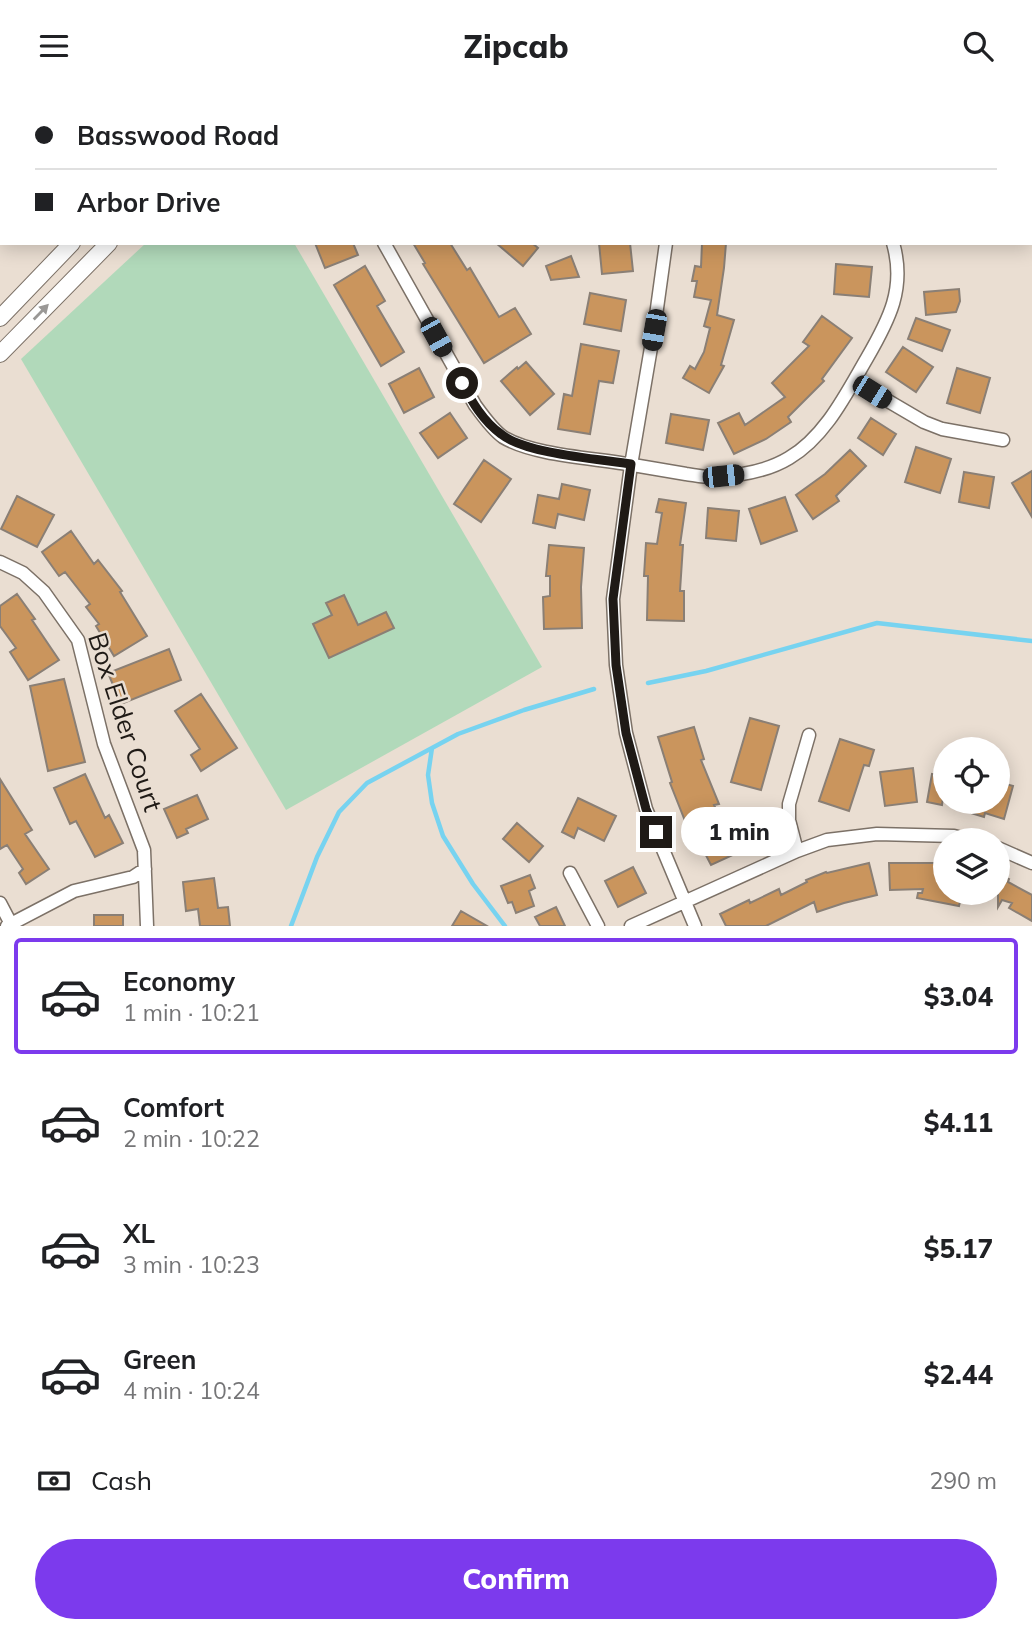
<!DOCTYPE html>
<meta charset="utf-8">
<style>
:root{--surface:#fff;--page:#f6f6f6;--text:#202124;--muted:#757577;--line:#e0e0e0;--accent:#7c3aed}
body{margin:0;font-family:Mulish,sans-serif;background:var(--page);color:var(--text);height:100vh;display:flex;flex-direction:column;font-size:26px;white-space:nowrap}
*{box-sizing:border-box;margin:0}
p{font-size:23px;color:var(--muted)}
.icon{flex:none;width:38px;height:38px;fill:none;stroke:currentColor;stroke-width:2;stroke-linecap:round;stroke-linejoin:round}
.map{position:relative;height:835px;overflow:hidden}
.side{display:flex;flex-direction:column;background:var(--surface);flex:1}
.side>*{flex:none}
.guide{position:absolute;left:0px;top:0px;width:1032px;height:154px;box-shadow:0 4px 18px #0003;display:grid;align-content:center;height:154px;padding:0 35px;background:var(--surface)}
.fabs{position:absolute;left:933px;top:646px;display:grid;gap:14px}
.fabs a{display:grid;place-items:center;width:77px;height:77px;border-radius:50%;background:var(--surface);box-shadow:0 4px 18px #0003;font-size:35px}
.end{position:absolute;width:32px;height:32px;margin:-16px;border:9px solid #1f1a16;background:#fff;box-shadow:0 0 0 4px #fff}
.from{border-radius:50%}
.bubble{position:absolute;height:49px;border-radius:24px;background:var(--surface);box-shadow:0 4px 18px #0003;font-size:23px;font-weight:800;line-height:49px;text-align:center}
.car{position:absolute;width:21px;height:42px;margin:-21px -10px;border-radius:9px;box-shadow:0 0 5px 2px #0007;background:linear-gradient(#222 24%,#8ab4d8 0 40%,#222 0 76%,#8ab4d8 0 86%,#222 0)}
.guide b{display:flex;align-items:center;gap:24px;height:66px;font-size:26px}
.guide b+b{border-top:2px solid var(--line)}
.guide i{width:18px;height:18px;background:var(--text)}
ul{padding:12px 0 0;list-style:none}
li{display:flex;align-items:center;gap:21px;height:116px;margin:0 14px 10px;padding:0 21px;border:4px solid transparent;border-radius:7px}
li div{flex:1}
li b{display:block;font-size:26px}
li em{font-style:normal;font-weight:800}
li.on{border-color:var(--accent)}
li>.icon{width:63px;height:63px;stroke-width:1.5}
.pay{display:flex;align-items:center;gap:18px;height:77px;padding:0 35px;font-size:26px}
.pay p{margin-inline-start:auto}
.cta{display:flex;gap:14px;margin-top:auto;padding:14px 35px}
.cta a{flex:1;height:80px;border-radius:42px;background:var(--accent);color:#fff;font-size:28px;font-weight:800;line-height:80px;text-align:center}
header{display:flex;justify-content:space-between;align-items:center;height:91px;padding:0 35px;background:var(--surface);font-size:32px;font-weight:800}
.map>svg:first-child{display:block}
.green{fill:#b1d9ba}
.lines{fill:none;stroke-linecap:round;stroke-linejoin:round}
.stream{stroke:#77d3f0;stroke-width:4.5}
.building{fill:#ca955d;stroke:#8a7f75;stroke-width:2}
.street-casing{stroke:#7c7167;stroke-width:15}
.secondary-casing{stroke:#7c7167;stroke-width:18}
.street{stroke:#fff;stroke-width:12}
.secondary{stroke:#fff;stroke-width:16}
.oneway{fill:#9a9896}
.route{stroke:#1f1a16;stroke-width:9}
.labels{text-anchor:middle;stroke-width:5;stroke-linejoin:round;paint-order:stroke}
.street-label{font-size:26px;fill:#1f1a16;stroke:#eaded2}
</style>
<header><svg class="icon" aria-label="menu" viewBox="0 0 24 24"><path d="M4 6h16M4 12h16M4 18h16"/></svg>Zipcab<svg class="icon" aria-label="search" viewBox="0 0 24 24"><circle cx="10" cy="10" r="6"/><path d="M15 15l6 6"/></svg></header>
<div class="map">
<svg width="1032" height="835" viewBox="0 0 1032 835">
<rect width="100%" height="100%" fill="#eaded2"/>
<path class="green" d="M146,152H294L542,576L286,719L21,268Z"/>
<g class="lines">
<path class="stream" d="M648,592L706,580L877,532L1032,550
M432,657L428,684L432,712L443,745L473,793L505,835
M291,835L317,766L339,721L367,692L458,643L524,619L594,598"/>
</g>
<path class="building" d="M315,152H353L358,164L325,177Z
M413,152H450L467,179L470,177L499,226L515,217L531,243L484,272L423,173L425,172Z
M496,152H532L538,157L523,175Z
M599,152H630L633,180L602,183Z
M702,152H726L724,177L717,224L734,229L721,274L724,275L709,302L683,287L690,275L695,278L704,261L710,237L704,235L711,209L694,206L697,190H692L695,175L701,176Z
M571,165L579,186L551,189L546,175Z
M836,173L872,176L869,206L834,203Z
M365,175L385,210L377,215L404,261L381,275L334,194Z
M959,198L960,210L956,221L926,224L924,201Z
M590,202L626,209L621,240L584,233Z
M822,225L852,247L822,288L824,290L788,326L791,331L766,348L734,363L718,332L739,322L745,334L785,306L772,292L809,255L803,251Z
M916,227L950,239L942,260L908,248Z
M581,253L619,260L613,292L599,290L590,343L558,338L564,303L572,305Z
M903,256L933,276L916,301L886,281Z
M526,271L554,303L530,324L501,290L517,276L518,278Z
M419,277L434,306L404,322L389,293Z
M957,277L990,287L980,322L947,312Z
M450,322L467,347L438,367L420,342Z
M671,323L709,329L703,359L666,352Z
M871,327L896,343L883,364L858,347Z
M916,356L951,368L940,402L905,391Z
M850,359L866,375L836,405L839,410L813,428L796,404L825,383Z
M484,369L511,388L481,431L454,413Z
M1032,380V426L1012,392Z
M964,381L994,386L989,417L959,411Z
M562,393L590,399L584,429L558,423L555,437L533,432L538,404L559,408Z
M17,405L54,424L37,456L1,438Z
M785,406L797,440L761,453L749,418Z
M659,408L686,412L680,454H683L680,500H684V530L647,529L648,485H644L646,452L657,453L662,422L656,421Z
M708,417L739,420L736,450L706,447Z
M71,440L94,473L98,469L122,500L120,501L147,545L114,565L96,535L99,533L86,516L90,513L65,481L59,485L42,461Z
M549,454L584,457L581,496L582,537L544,538L543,506L550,505V485H546Z
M17,503L35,528L32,529L59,569L28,589L10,561L16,557L0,535V515Z
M344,504L358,534L386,521L394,537L329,567L313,533L332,524L326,512Z
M169,558L181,589L121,613L108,582Z
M64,588L85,671L48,680L30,595Z
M201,603L237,657L201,680L191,664L200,658L175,620Z
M750,627L779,635L761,699L731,691Z
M694,636L704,668L701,669L719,713L714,714L737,762L711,774L697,747L691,750L687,740H689L670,692L672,691L658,646Z
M840,648L874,659L869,675L864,674L849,720L819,710Z
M913,677L917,711L885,715L880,681Z
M85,683L105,727L109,724L123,752L95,766L76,730L70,733L54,697Z
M932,683L945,685V707L943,706L942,714L927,711Z
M0,688L32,739L25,743L49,778L26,793L19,782L23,778L7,754L0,758Z
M998,691L1013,695L1004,728L985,722L984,726L971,722L974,710H998Z
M197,704L208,728L186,738L188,742L177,747L164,718Z
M578,707L616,725L604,750L578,737L574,747L562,741Z
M517,732L543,755L529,771L503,748Z
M869,772L877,804L844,812L817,821L814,811L766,835H726L720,823L749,809L750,812L779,798L781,804L807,791L806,789L826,781L827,782Z
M889,772H938L936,781L945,782V802H962L959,815L917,807L918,802H922L923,798L890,799Z
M633,776L646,802L618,816L605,790Z
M530,784L535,797L529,800L534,815L516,822L512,811L508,812L501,795Z
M998,784L1009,788L1008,791L1032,804V830L1009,817L1012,812L1002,809L998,816Z
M214,787L218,817L228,816L230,835H200L198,818L186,820L183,791Z
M556,816L565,835H540L535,826Z
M461,820L487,835H452Z
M94,824H123V835H94Z"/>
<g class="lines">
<defs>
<path id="street" d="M66,0L67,2
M632,0L633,2
M823,0L824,2
M442,2L444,0
M384,152L475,314C483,325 492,338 503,346C534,365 597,367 633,374C651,377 668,380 686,383C694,384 703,386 712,386C739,385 766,381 789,367C825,346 846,303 867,267C889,229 906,197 893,152
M666,152L654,239L631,374L613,508L616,574L626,642L646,718L695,835
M854,290L924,331L942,338L1003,349
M0,471L23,482L44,501L78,549L104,653L144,759L147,835
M998,757L1032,772
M797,760L789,729V713L809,644
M570,782L598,835
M0,812L11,833
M7,835L74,800L133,786L145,778
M631,835L797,760L827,749L877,743L954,745L969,749"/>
<path id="secondary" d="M224,2L225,0
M259,2L261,0
M0,227L72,152
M0,263L109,152"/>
</defs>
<use href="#street" class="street-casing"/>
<use href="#secondary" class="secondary-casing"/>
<use href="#street" class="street"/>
<use href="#secondary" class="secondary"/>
</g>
<defs><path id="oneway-solid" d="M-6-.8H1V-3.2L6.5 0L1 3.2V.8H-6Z" transform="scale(1.75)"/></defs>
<use class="oneway" href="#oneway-solid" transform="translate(41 221) rotate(-46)"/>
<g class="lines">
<path class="route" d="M462,292C472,311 483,330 501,343C526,363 598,368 631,373L613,508L616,574L626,642L646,718L656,741"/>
</g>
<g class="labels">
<g class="street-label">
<text transform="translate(125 631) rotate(72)" y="9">Box Elder Court</text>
</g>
</g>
</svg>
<div class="fabs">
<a><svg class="icon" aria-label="locate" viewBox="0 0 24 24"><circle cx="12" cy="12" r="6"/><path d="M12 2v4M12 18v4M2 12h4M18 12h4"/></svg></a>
<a><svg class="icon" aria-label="layers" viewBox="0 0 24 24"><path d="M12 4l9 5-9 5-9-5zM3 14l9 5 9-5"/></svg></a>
</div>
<i class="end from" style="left:462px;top:292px"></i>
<i class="end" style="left:656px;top:741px"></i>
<div class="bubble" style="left:681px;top:716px;width:116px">1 min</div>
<i class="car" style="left:654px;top:239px;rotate:190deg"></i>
<i class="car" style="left:436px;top:246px;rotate:151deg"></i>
<i class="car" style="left:872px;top:301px;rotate:122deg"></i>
<i class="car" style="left:723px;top:385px;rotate:84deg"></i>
<div class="guide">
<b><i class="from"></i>Basswood Road</b>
<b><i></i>Arbor Drive</b>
</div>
</div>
<section class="side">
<ul>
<li class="on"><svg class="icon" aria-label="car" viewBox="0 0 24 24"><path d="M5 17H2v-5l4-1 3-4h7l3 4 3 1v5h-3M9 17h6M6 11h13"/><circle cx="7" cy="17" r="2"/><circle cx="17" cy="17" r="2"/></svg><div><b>Economy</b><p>1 min · 10:21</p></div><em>$3.04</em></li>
<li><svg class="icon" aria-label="car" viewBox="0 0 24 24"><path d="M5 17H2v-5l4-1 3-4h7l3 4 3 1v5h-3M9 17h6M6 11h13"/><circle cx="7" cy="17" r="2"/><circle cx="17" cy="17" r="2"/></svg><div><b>Comfort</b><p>2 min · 10:22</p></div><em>$4.11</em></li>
<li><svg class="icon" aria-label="car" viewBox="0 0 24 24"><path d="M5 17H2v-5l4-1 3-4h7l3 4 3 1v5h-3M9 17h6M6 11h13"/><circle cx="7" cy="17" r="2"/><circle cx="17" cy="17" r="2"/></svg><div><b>XL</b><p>3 min · 10:23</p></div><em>$5.17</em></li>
<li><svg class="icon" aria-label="car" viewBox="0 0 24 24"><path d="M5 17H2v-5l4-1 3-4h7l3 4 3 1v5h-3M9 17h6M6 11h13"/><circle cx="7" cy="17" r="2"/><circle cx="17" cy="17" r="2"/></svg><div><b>Green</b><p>4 min · 10:24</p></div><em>$2.44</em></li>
</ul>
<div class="pay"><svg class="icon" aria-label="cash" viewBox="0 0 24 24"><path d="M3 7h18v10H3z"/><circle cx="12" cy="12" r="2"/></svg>Cash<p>290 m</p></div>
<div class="cta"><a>Confirm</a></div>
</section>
